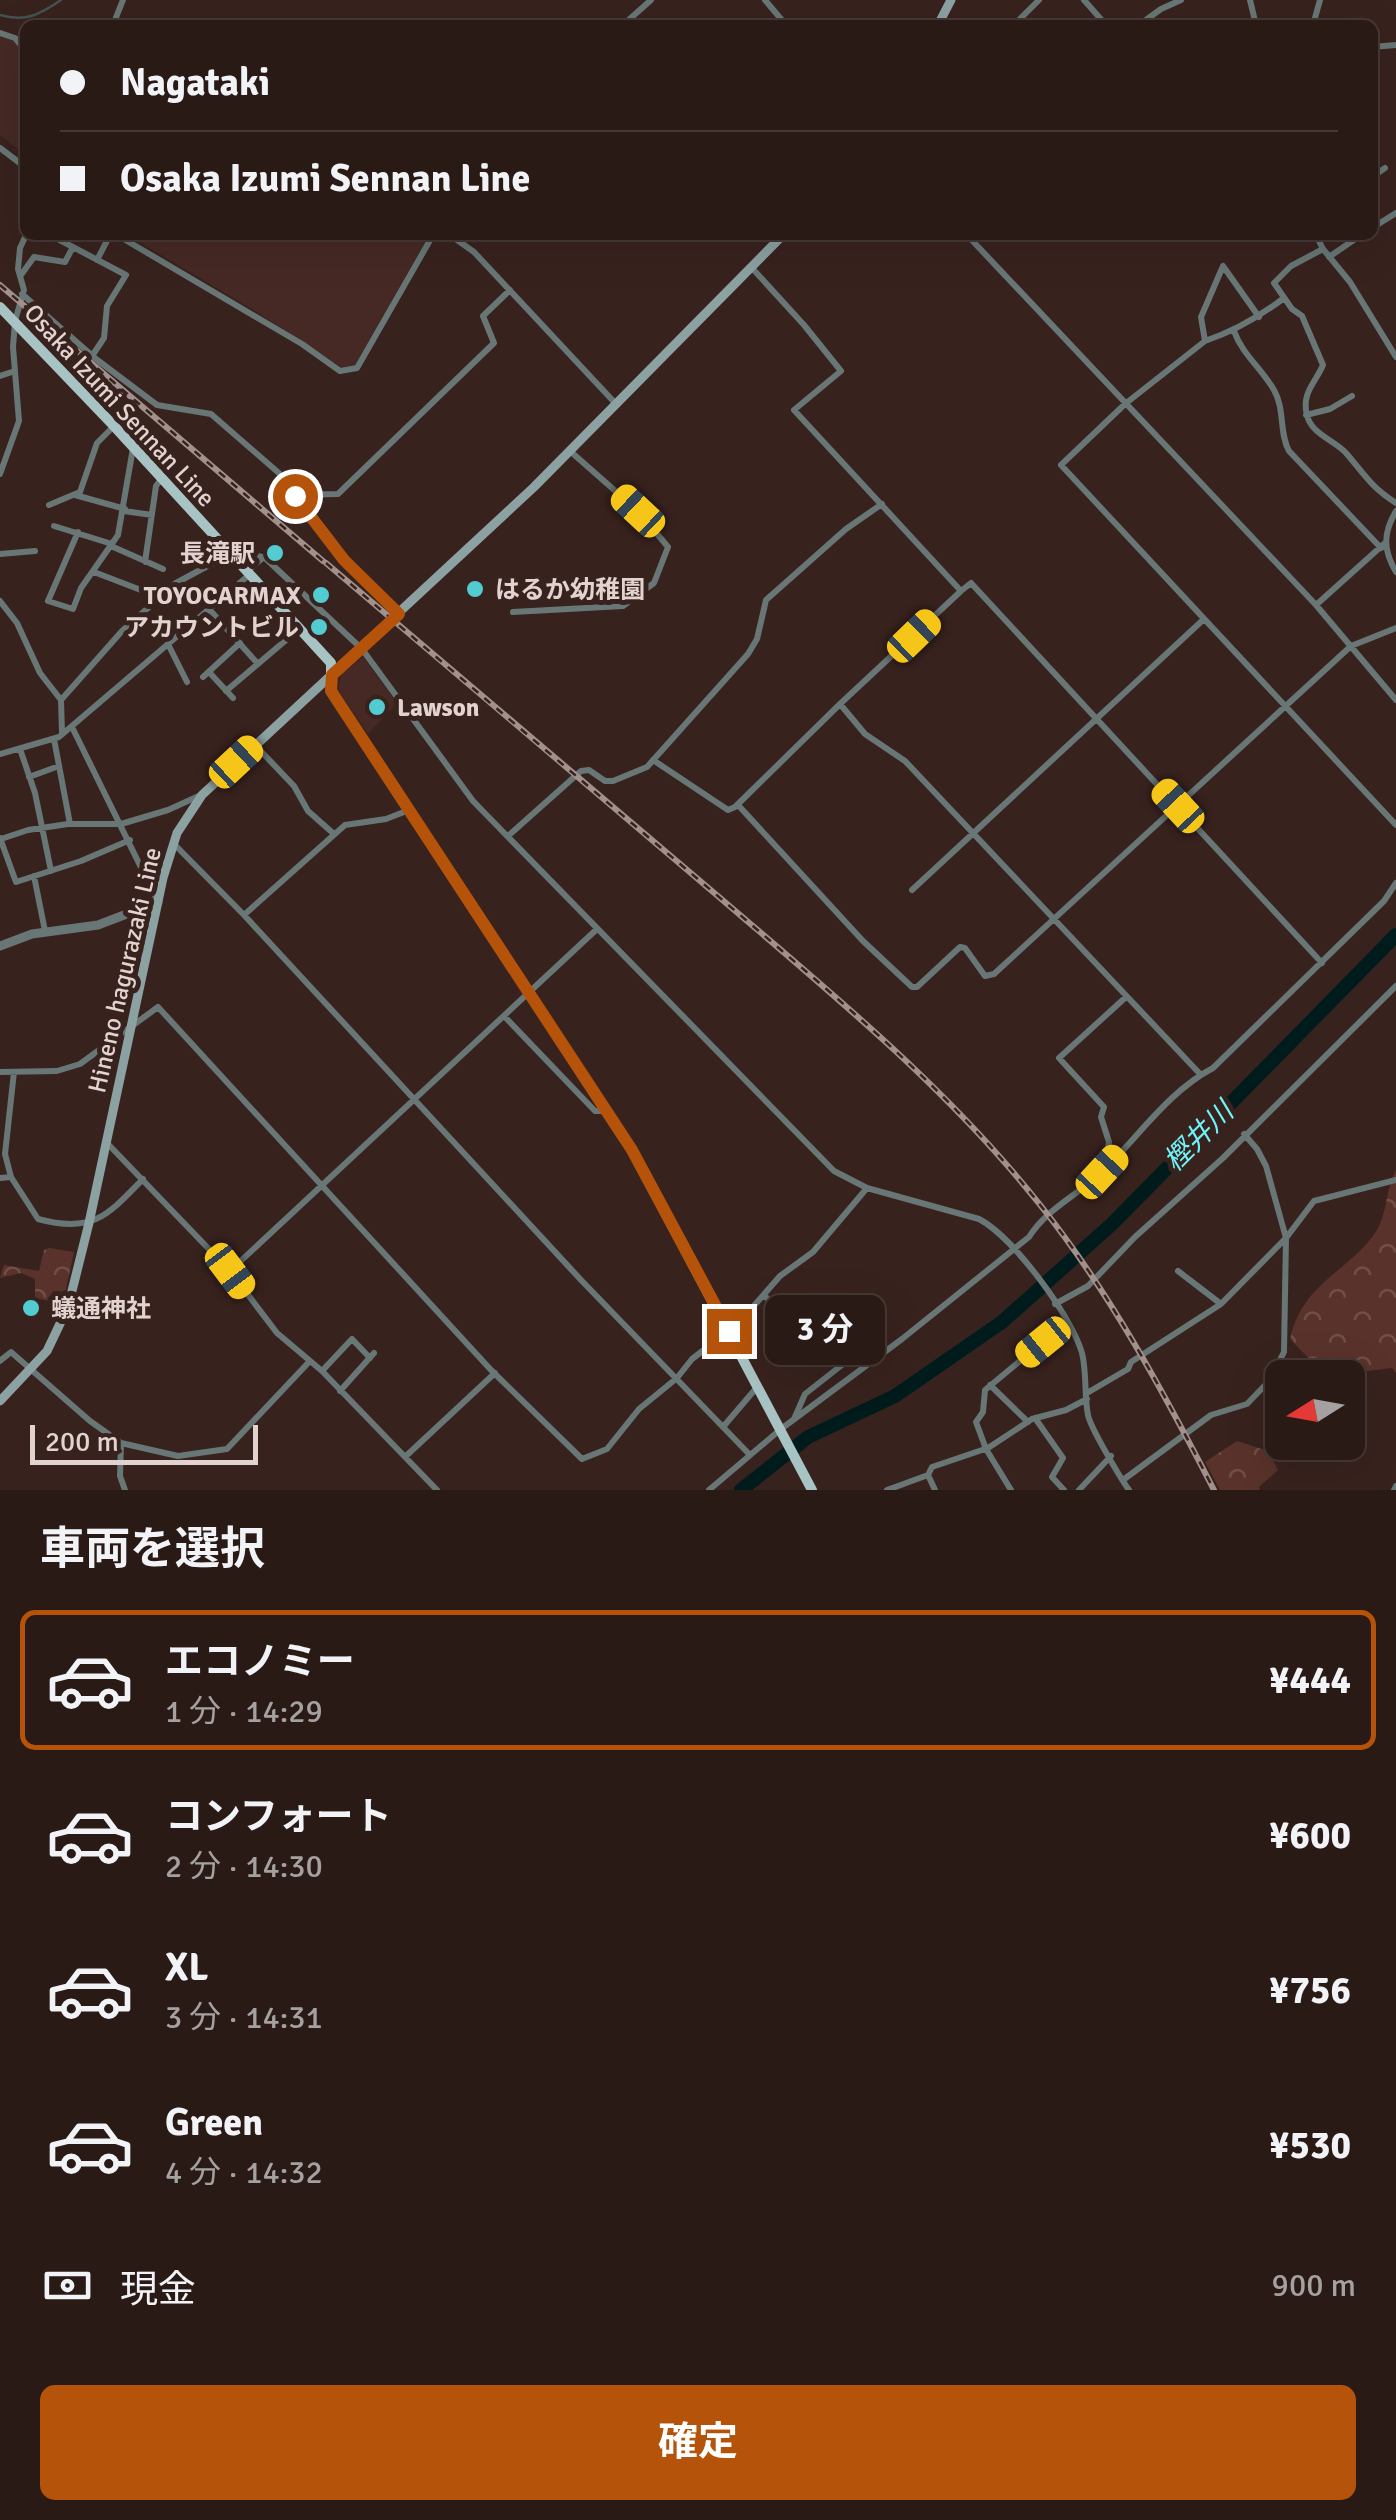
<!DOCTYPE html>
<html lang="ja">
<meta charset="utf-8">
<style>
:root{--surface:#2a1a16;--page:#362723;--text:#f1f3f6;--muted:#a5a1a1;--line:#463835;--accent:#b45309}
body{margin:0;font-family:Signika,"Noto Sans JP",sans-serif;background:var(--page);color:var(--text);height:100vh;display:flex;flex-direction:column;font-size:38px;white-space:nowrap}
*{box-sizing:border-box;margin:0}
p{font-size:32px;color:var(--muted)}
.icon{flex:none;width:55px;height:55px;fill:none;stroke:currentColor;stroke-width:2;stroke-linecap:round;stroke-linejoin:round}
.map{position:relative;height:1490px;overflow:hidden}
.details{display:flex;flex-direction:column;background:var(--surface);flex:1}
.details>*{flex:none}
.top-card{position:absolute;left:20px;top:20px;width:1358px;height:220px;border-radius:15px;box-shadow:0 10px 40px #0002,0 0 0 2px var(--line);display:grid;align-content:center;height:220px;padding:0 40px;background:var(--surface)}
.needle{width:65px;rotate:259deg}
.tools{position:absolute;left:1265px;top:1360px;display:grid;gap:20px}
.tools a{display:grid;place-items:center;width:100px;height:100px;border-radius:15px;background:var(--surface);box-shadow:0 10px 40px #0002,0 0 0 2px var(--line);font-size:50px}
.scale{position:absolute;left:30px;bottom:25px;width:228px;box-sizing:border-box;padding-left:10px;border:5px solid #e2d3d0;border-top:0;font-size:28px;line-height:35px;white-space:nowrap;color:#e2d3d0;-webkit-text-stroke:8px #38221e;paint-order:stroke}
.end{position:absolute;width:45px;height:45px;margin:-22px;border:12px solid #b45309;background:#fff;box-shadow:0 0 0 5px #fff}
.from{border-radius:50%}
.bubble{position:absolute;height:70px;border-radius:15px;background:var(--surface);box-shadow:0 10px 40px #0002,0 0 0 2px var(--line);font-size:32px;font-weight:700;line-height:70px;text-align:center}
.car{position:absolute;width:30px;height:60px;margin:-30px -15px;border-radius:12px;box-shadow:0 0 8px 2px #0007;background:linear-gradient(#f5c518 24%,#345 0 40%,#f5c518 0 76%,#345 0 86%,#f5c518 0)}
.top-card b{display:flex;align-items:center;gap:35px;height:95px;font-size:38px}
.top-card b+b{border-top:2px solid var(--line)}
.top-card i{width:25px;height:25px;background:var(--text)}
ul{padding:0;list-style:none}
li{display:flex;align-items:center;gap:30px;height:140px;margin:0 20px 15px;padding:0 20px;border:5px solid transparent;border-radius:15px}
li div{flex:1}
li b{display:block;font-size:38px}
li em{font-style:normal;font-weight:700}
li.selected{border-color:var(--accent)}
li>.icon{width:90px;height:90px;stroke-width:1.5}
h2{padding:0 40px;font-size:45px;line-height:120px}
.pay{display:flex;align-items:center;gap:25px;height:110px;padding:0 40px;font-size:38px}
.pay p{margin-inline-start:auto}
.primary-button{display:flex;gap:20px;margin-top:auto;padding:20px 40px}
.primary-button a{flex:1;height:115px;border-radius:15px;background:var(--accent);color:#fff;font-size:40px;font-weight:700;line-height:115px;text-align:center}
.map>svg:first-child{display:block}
.built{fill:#462924}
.forest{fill:url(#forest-crowns)}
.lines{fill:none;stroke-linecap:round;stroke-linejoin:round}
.stream{stroke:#445252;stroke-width:2.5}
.river{stroke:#001b1c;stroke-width:14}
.pedestrian{stroke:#687676;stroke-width:5}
.minor{stroke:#687676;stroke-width:6}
.tertiary{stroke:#687676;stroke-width:9}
.secondary{stroke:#8ca1a2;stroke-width:9}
.primary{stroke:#a8c3c3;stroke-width:10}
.rail-casing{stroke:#a1908c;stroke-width:6}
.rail{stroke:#38221e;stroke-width:2.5;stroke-dasharray:8;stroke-linecap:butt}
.route{stroke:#b45309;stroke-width:12}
.poi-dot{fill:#52ccd0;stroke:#38221e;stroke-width:4}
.labels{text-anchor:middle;stroke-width:10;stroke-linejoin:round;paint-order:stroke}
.street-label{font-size:25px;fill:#e2d3d0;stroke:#38221e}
.poi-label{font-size:25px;font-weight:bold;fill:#e2d3d0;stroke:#38221e;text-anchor:end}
.water-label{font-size:28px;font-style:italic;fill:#6ef5f8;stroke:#38221e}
</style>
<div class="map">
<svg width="1396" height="1490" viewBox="0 0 1396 1490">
<defs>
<pattern id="forest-crowns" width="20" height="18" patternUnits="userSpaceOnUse" patternTransform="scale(2.5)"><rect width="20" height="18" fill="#59322b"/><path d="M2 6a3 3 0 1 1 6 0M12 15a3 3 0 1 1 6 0" fill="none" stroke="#714f49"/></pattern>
</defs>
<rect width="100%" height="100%" fill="#38221e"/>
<path class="built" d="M0,37L13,40L25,54V155L0,135Z
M127,235H429L355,365L341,367L249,307Z
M363,657L397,703L368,734L338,690L341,675Z"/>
<path class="forest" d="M1396,1170V1373L1392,1368L1326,1376L1290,1339C1303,1281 1350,1272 1377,1230C1387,1213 1386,1188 1396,1170Z
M49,1248L74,1252L64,1298L55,1297L50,1301L35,1298V1279L21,1273L0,1278L4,1265L39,1271L44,1250Z
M1237,1441L1268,1451L1278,1470L1259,1487L1260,1490H1220L1205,1462Z"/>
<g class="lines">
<path class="stream" d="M0,15C26,22 39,15 61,0"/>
<path class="river" d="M741,1490L808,1437L895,1396L1002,1322L1112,1224L1396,935"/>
<path class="pedestrian" d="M228,548L264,557"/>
<path class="minor" d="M765,0L786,25
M1084,0L1106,25
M1250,0L1256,25
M113,25L123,0
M623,25L651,0
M1014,25L1039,0
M1139,25L1161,9L1181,0
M1313,25L1320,0
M0,33L15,38L25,50
M1372,47L1396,45
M0,148L25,167
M1372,177L1385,168
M1372,228L1396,213
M117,235L302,344L340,371L357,368L433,235
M450,235L474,252L616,404
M967,235L1316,605L1396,700
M1316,235L1323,249L1350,282L1396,357
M52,236L126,275L107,306L104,338L92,356
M1323,249L1291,266L1274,283L1292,309L1302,316L1323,365C1316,382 1301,393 1307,415C1311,434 1334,440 1346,453C1365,475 1370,486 1396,503
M1329,257L1361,235
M97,260L110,235
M752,268L804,325L841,371L794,410L961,591L840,704L865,734L905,761L1201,1075
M21,275L34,257L65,262L73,247
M22,294L96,359L157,405L211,414L280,474L344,560L398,613
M1259,317L1223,266L1201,317L1205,341C1235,331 1259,317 1284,298
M1234,331C1242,354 1262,369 1274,390C1285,409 1279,433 1289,451L1381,548
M1205,341L1125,404L1061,465L1396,825
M0,376L15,371
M1306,415L1330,409L1352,396
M0,474L19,421L13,347L15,321L24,290L18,269L20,248L26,235
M75,495L125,509
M296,495L338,494L494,343L483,316L510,290
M49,505L80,492L97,443L113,427
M124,511L152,515
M1396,511C1383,533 1383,550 1396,572
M54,526L112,544
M78,532L48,601L73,609L81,588L118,535L133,448
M111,546L163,569
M0,554L35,551
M145,562L156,486L162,478
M247,571L264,557L362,649L473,801L834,1171L867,1188L979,1219C1013,1237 1071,1315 1082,1353C1087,1373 1084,1395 1088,1415C1090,1427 1121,1479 1129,1490
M94,572L146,592
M961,591L971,583L1322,963
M0,601L17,623L40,673L61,700
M1316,605L1385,543
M209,609L258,664
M513,612L623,606L654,583L668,547L638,511L570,451
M168,644L187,682
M209,672L233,698
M203,677L240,643
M226,691L299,629
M72,727L157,900
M62,733L61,700L122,631L176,583L230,554
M54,739L70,824
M255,745L294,786L308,811L334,834
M20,749L35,793L51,871
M0,754L59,737L249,575
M653,760L728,810L735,807L840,704
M29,777L59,766
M738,805L863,941L912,987H917L960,947L965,948L985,976L994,974L1351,646L1396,628
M508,836L581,771L589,770L605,781H613L647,767L748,654L757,639L766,600L846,529L882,504
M0,838L16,882L81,861L130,840
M1,839L28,830L68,824H121L168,810L201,795
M173,843L244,915L581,1280L750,1455
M34,876L45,931
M912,890L1204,619
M244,915L345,825L386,819L409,810
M504,1016L595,1111H607
M0,1072L57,1071L80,1064L158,1007L491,1370L582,1459L607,1449L639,1409L677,1378L692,1359L738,1324L780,1276L813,1252L867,1188
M107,1143L230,1271L277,1333L322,1371L437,1490
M1103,1171L1109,1142L1101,1117L1104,1107L1059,1058L1126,997
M11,1177L5,1154L14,1072
M0,1178L11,1177L38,1219C93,1234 108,1215 143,1179
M230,1271L597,929
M1178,1271L1221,1304
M765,1296L818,1354L869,1363
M1055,1304L1088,1286L1135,1237L1223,1158L1396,986
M0,1361L11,1352L90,1421L121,1443L178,1456L227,1449L309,1362
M322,1371L352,1339L370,1358
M990,1385L1028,1422
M340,1391L374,1353
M1087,1393L1128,1369L1131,1362L1221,1304L1286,1238L1314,1201L1396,1180
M1035,1418L1063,1458L1052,1477L1064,1490
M794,1419L805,1394L847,1361
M723,1427L758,1386
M121,1443L120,1476L125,1490
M406,1456L495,1373
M928,1475L935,1490
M1123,1480L1211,1415L1247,1404L1270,1380L1284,1352L1286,1238L1266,1166L1257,1149L1244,1134
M709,1490L781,1429L902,1339L1029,1237C1047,1208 1080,1194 1104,1170C1139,1136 1169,1091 1213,1068L1384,901L1396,883
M887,1490L928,1475L932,1467L988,1448L1032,1419L1066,1410L1087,1399
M1011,1490L986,1449L976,1422L983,1412L985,1390L1043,1342L1070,1327
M1079,1490L1111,1456
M1394,1490L1396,1486"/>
<path class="tertiary" d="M0,946L32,934L98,925L158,902"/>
<path class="secondary" d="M938,25L951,0
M0,1401L47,1351L68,1307L89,1223L163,878L177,833L202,795L534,487L783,235"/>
<path class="primary" d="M0,307L114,426L331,663V691L632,1150L812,1490"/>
<defs>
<path id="rail" d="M0,285L323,561
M326,563C457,675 588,786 719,897C832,994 948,1088 1041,1206C1110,1293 1163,1391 1214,1490"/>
</defs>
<use href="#rail" class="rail-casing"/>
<use href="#rail" class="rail"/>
</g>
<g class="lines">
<path class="route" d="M295,496L344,560L399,614L332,675L331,691L632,1150L729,1331"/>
</g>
<g class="poi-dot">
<circle cx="275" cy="553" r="10"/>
<circle cx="475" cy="589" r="10"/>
<circle cx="321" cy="595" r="10"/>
<circle cx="319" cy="627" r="10"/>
<circle cx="377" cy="707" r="10"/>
<circle cx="31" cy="1308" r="10"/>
</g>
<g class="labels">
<g class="street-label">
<text transform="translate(120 405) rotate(47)" y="9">Osaka Izumi Sennan Line</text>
<text transform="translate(124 970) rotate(-77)" y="9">Hineno hagurazaki Line</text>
</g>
<g class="poi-label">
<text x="255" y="562">長滝駅</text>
<text x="495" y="598" text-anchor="start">はるか幼稚園</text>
<text x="301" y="604">TOYOCARMAX</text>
<text x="299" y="636">アカウントビル</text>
<text x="397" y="716" text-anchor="start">Lawson</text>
<text x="51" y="1317" text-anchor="start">蟻通神社</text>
</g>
<g class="water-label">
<text transform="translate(1198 1136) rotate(-45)" y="10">樫井川</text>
</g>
</g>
</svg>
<div class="tools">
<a><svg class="needle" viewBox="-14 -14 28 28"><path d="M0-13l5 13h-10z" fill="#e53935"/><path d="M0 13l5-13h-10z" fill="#a5a1a1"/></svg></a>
</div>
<div class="scale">200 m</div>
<i class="end from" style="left:295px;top:496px"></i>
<i class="end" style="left:729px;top:1331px"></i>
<div class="bubble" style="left:765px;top:1295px;width:120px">3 分</div>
<i class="car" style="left:638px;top:511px;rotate:313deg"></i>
<i class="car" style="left:914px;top:636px;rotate:46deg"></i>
<i class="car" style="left:236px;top:762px;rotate:47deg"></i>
<i class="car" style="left:1178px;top:806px;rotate:317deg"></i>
<i class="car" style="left:1102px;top:1172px;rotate:43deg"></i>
<i class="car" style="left:230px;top:1271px;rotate:143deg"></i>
<i class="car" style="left:1043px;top:1342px;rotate:231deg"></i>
<div class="top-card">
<b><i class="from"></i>Nagataki</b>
<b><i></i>Osaka Izumi Sennan Line</b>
</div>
</div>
<section class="details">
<h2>車両を選択</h2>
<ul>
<li class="selected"><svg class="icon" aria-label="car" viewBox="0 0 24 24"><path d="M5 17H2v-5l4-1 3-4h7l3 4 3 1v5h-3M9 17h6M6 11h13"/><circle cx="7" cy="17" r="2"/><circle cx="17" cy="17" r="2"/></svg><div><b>エコノミー</b><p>1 分 · 14:29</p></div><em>¥444</em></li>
<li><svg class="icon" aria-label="car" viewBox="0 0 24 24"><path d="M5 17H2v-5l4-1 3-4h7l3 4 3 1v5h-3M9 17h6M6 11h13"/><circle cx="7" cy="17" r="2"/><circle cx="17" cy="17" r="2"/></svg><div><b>コンフォート</b><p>2 分 · 14:30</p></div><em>¥600</em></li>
<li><svg class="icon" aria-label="car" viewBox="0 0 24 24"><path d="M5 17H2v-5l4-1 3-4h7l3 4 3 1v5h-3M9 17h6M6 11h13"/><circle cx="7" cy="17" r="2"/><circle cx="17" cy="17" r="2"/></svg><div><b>XL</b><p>3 分 · 14:31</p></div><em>¥756</em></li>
<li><svg class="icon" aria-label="car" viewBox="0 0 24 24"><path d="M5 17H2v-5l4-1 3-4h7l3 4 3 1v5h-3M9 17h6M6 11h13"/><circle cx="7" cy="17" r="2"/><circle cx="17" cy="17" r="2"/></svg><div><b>Green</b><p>4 分 · 14:32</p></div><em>¥530</em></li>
</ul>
<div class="pay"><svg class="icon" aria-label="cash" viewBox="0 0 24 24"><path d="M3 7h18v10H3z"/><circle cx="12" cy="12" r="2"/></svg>現金<p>900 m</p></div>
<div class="primary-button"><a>確定</a></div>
</section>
